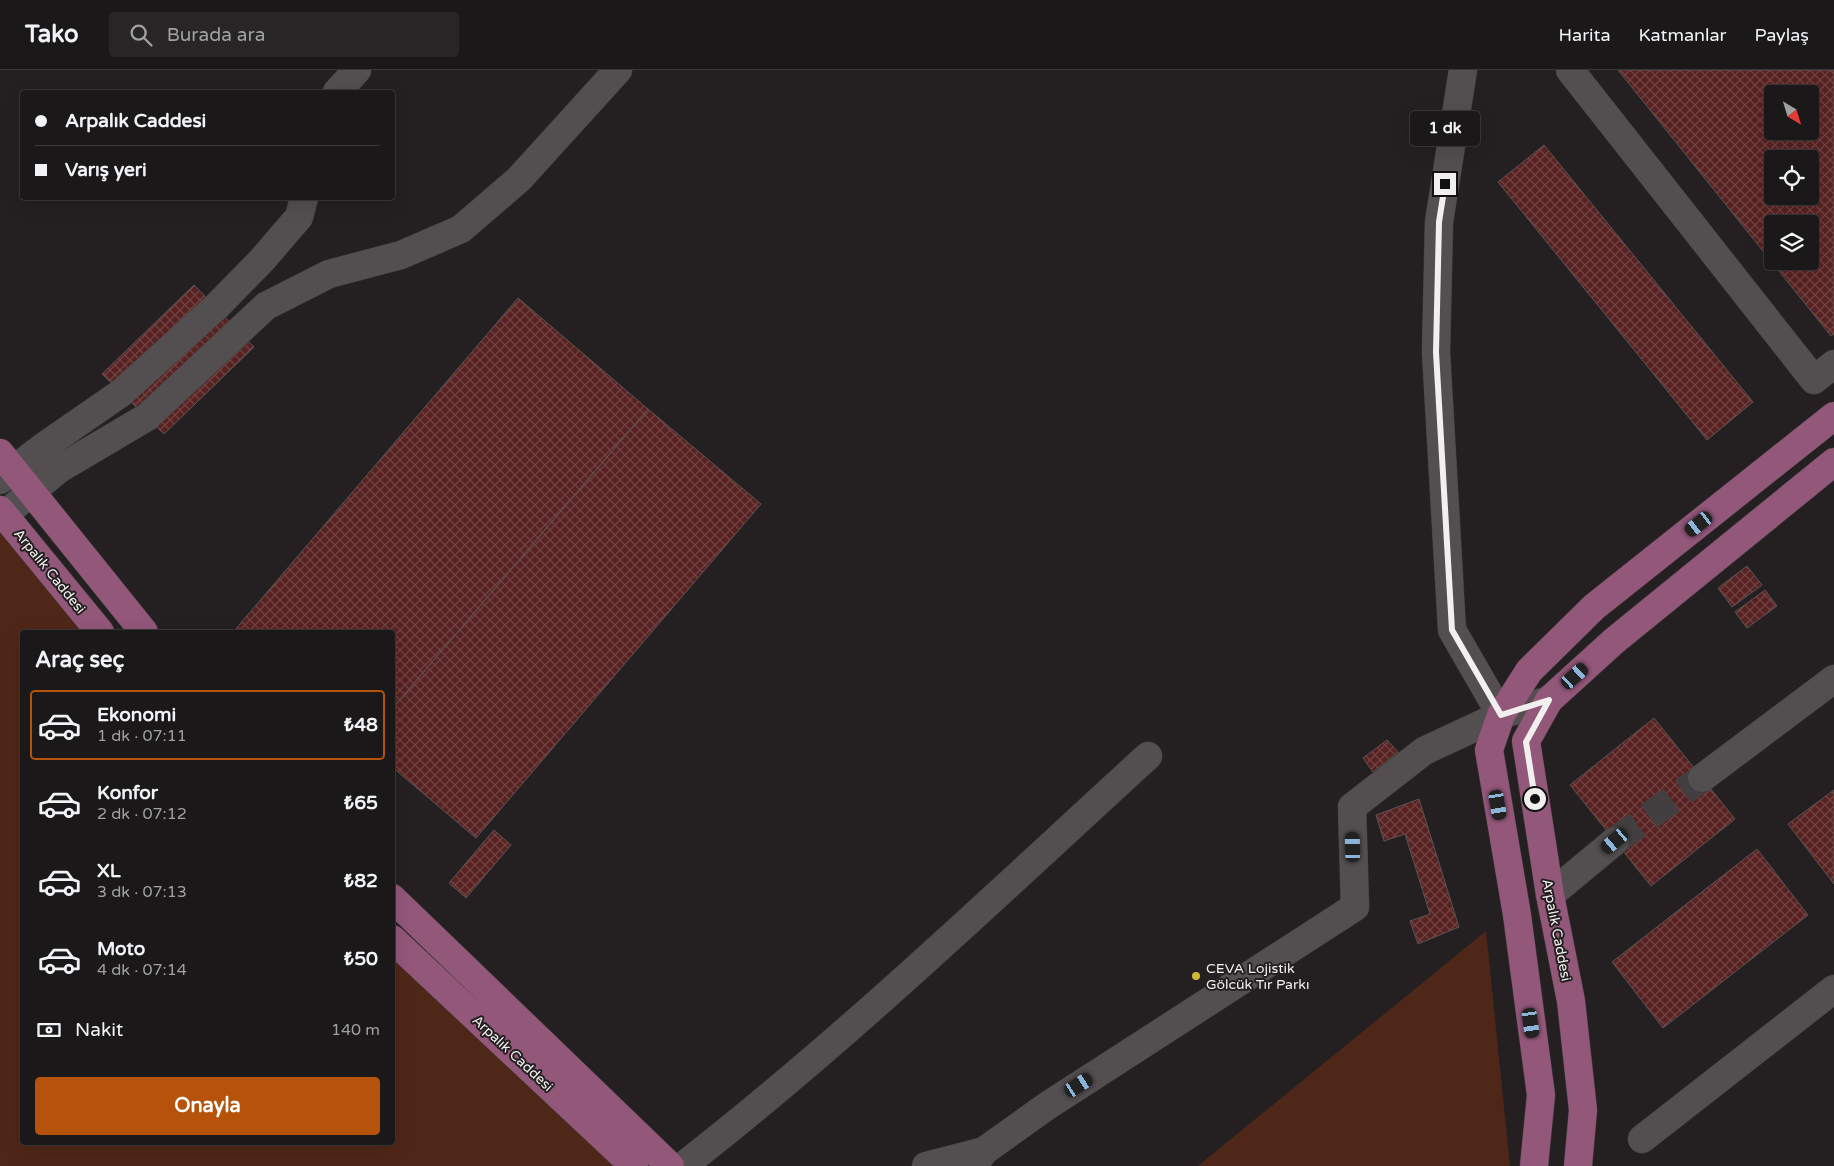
<!DOCTYPE html>
<html lang="tr">
<meta charset="utf-8">
<style>
:root{--surface:#1b1819;--page:#282526;--text:#f1f3f6;--muted:#a0a0a2;--line:#393738;--accent:#b45309}
body{margin:0;font-family:"Varela Round",sans-serif;background:var(--page);color:var(--text);height:100vh;display:flex;flex-direction:column;font-size:19px;white-space:nowrap}
*{box-sizing:border-box;margin:0}
p{font-size:16px;color:var(--muted)}
.icon{flex:none;width:28px;height:28px;fill:none;stroke:currentColor;stroke-width:2;stroke-linecap:round;stroke-linejoin:round}
.map{position:relative;flex:1;overflow:hidden}
.details{position:absolute;left:20px;top:560px;width:375px;height:515px;display:flex;flex-direction:column;background:var(--surface);border-radius:5px;box-shadow:0 5px 20px #0002,0 0 0 1px var(--line)}
.details>*{flex:none}
.guide{position:absolute;left:20px;top:20px;width:375px;height:110px;border-radius:5px;box-shadow:0 5px 20px #0002,0 0 0 1px var(--line);display:grid;align-content:center;height:110px;padding:0 15px;background:var(--surface)}
.needle{width:32px;rotate:142deg}
.controls{position:absolute;left:1764px;top:15px;display:grid;gap:10px}
.controls a{display:grid;place-items:center;width:55px;height:55px;border-radius:5px;background:var(--surface);box-shadow:0 5px 20px #0002,0 0 0 1px var(--line);font-size:25px}
.end{position:absolute;width:22px;height:22px;margin:-11px;border:6px solid #f2efef;background:#111;box-shadow:0 0 0 2px #111}
.from{border-radius:50%}
.bubble{position:absolute;height:35px;border-radius:5px;background:var(--surface);box-shadow:0 5px 20px #0002,0 0 0 1px var(--line);font-size:16px;font-weight:800;line-height:35px;text-align:center}
.car{position:absolute;width:15px;height:30px;margin:-15px -8px;border-radius:6px;box-shadow:0 0 4px 1px #0007;background:linear-gradient(#222 24%,#8ab4d8 0 40%,#222 0 76%,#8ab4d8 0 86%,#222 0)}
.guide b{display:flex;align-items:center;gap:18px;height:48px;font-size:19px}
.guide b+b{border-top:1px solid var(--line)}
.guide i{width:12px;height:12px;background:var(--text)}
ul{padding:0;list-style:none}
li{display:flex;align-items:center;gap:15px;height:70px;margin:0 10px 8px;padding:0 5px;border:2px solid transparent;border-radius:5px}
li div{flex:1}
li b{display:block;font-size:19px}
li em{font-style:normal;font-weight:800}
li.selected{border-color:var(--accent)}
li>.icon{width:45px;height:45px;stroke-width:1.5}
h2{padding:0 15px;font-size:22px;line-height:60px}
.pay{display:flex;align-items:center;gap:12px;height:55px;padding:0 15px;font-size:19px}
.pay p{margin-inline-start:auto}
.button{display:flex;gap:10px;margin-top:auto;padding:10px 15px}
.button a{flex:1;height:58px;border-radius:5px;background:var(--accent);color:#fff;font-size:20px;font-weight:800;line-height:58px;text-align:center}
header{display:flex;align-items:center;gap:30px;box-sizing:border-box;height:70px;padding:0 25px;background:var(--surface);border-bottom:1px solid var(--line)}
header strong{font-size:24px}
nav{display:flex;gap:28px;margin-inline-start:auto;font-size:18px}
.search{width:350px;height:45px;background:var(--page);display:flex;align-items:center;gap:12px;box-sizing:border-box;padding:0 18px;border-radius:5px;color:var(--muted);font-size:19px}
.map>svg:first-child{display:block}
.green{fill:#4f2718}
.building{fill:url(#building-cross-hatch);stroke:#595454;fill-rule:evenodd}
.lines{fill:none;stroke-linecap:round;stroke-linejoin:round}
.minor-tunnel{stroke:#433f40;stroke-width:28;stroke-dasharray:28 14;stroke-linecap:butt}
.minor-casing{stroke:#3f3c3c;stroke-width:29}
.major-casing{stroke:#3f3c3c;stroke-width:29}
.minor{stroke:#534f50;stroke-width:28}
.major{stroke:#93577a;stroke-width:28}
.route{stroke:#f2efef;stroke-width:6}
.poi-dot{fill:#d0b836;stroke:#242021;stroke-width:2}
.labels{text-anchor:middle;stroke-width:4;stroke-linejoin:round;paint-order:stroke}
.street-label{font-size:14px;fill:#f2efef;stroke:#242021}
.poi-label{font-size:14px;fill:#f2efef;stroke:#242021;text-anchor:start}
</style>
<header>
<strong>Tako</strong>
<div class="search"><svg class="icon" aria-label="search" viewBox="0 0 24 24"><circle cx="10" cy="10" r="6"/><path d="M15 15l6 6"/></svg>Burada ara</div>
<nav><a>Harita</a><a>Katmanlar</a><a>Paylaş</a></nav>
</header>
<div class="map">
<svg width="1834" height="1096" viewBox="0 0 1834 1096">
<defs>
<pattern id="building-cross-hatch" width="8" height="8" patternUnits="userSpaceOnUse" patternTransform="scale(1.25)"><rect width="8" height="8" fill="#592222"/><path d="M0 0l8 8M0 8l8-8" fill="none" stroke="#714242"/></pattern>
</defs>
<rect width="100%" height="100%" fill="#242021"/>
<path class="green" d="M0,440L100,562H22V1072H392L393,869L634,1096H0Z
M1486,861L1510,1096H1198Z"/>
<path class="building" d="M1618,0H1834V264L1831,266ZM1772,24H1810V61H1772ZM1772,89H1810V126H1772ZM1772,154H1810V191H1772Z
M1544,75L1753,332L1707,370L1498,112Z
M194,215L254,277L164,364L102,304Z
M518,228L648,339L392,639V562H236L234,561Z
M648,339L761,434L476,768L392,697V639Z
M1747,496L1762,515L1732,537L1718,518Z
M1765,520L1777,536L1747,558L1735,542Z
M1654,648L1735,749L1651,816L1570,715Z
M1387,670L1398,682L1373,702L1363,688Z
M1834,720V814L1788,754Z
M1419,729L1459,857L1418,874L1410,851L1430,844L1405,764L1384,771L1376,745Z
M494,760L511,775L466,828L449,813Z
M1757,779L1808,845L1663,958L1612,892Z"/>
<g class="lines">
<path class="minor-tunnel" d="M1615,771L1702,708"/>
<defs>
<path id="minor" d="M1463,0L1439,152L1436,282L1452,560L1501,645
M1570,0L1814,310L1834,294
M337,22L357,0
M0,410L43,377L121,323L216,237L262,190L299,147L304,128
M4,445L59,399L147,347L266,236L329,204L401,185L461,159L519,109L618,0
M1702,708L1834,609
M1550,825L1615,771
M1642,1069L1834,919
M683,1096C846,969 996,825 1148,686
M926,1096L984,1081
M973,1096L984,1081L1047,1036L1355,837L1352,737L1424,681L1501,645L1549,630"/>
<path id="major" d="M0,383L144,562
M0,440L100,562
M392,828L670,1096
M392,869L634,1096
M1534,1096L1541,1025L1517,845L1489,680L1501,645L1529,601L1594,537L1834,346
M1578,1096L1583,1040L1571,931L1550,825L1526,671L1549,630L1614,571L1834,392"/>
</defs>
<use href="#minor" class="minor-casing"/>
<use href="#major" class="major-casing"/>
<use href="#minor" class="minor"/>
<use href="#major" class="major"/>
</g>
<g class="lines">
<path class="route" d="M1445,114L1439,152L1436,282L1452,560L1501,645L1549,630L1526,672L1535,729"/>
</g>
<circle class="poi-dot" cx="1196" cy="906" r="5"/>
<g class="labels">
<g class="street-label">
<text transform="translate(50 501) rotate(51)" y="5">Arpalık Caddesi</text>
<text transform="translate(1557 860) rotate(79)" y="5">Arpalık Caddesi</text>
<text transform="translate(513 983) rotate(43)" y="5">Arpalık Caddesi</text>
</g>
<g class="poi-label">
<text x="1206" y="903">CEVA Lojistik<tspan x="1206" dy="16">Gölcük Tır Parkı</tspan></text>
</g>
</g>
</svg>
<div class="controls">
<a><svg class="needle" viewBox="-14 -14 28 28"><path d="M0-13l5 13h-10z" fill="#e53935"/><path d="M0 13l5-13h-10z" fill="#a0a0a2"/></svg></a>
<a><svg class="icon" aria-label="locate" viewBox="0 0 24 24"><circle cx="12" cy="12" r="6"/><path d="M12 2v4M12 18v4M2 12h4M18 12h4"/></svg></a>
<a><svg class="icon" aria-label="layers" viewBox="0 0 24 24"><path d="M12 4l9 5-9 5-9-5zM3 14l9 5 9-5"/></svg></a>
</div>
<i class="end from" style="left:1535px;top:729px"></i>
<i class="end" style="left:1445px;top:114px"></i>
<div class="bubble" style="left:1410px;top:41px;width:70px">1 dk</div>
<i class="car" style="left:1699px;top:454px;rotate:232deg"></i>
<i class="car" style="left:1575px;top:606px;rotate:48deg"></i>
<i class="car" style="left:1498px;top:735px;rotate:170deg"></i>
<i class="car" style="left:1615px;top:771px;rotate:230deg"></i>
<i class="car" style="left:1353px;top:777px;rotate:359deg"></i>
<i class="car" style="left:1531px;top:953px;rotate:172deg"></i>
<i class="car" style="left:1079px;top:1015px;rotate:57deg"></i>
<div class="guide">
<b><i class="from"></i>Arpalık Caddesi</b>
<b><i></i>Varış yeri</b>
</div>
<section class="details">
<h2>Araç seç</h2>
<ul>
<li class="selected"><svg class="icon" aria-label="car" viewBox="0 0 24 24"><path d="M5 17H2v-5l4-1 3-4h7l3 4 3 1v5h-3M9 17h6M6 11h13"/><circle cx="7" cy="17" r="2"/><circle cx="17" cy="17" r="2"/></svg><div><b>Ekonomi</b><p>1 dk · 07:11</p></div><em>₺48</em></li>
<li><svg class="icon" aria-label="car" viewBox="0 0 24 24"><path d="M5 17H2v-5l4-1 3-4h7l3 4 3 1v5h-3M9 17h6M6 11h13"/><circle cx="7" cy="17" r="2"/><circle cx="17" cy="17" r="2"/></svg><div><b>Konfor</b><p>2 dk · 07:12</p></div><em>₺65</em></li>
<li><svg class="icon" aria-label="car" viewBox="0 0 24 24"><path d="M5 17H2v-5l4-1 3-4h7l3 4 3 1v5h-3M9 17h6M6 11h13"/><circle cx="7" cy="17" r="2"/><circle cx="17" cy="17" r="2"/></svg><div><b>XL</b><p>3 dk · 07:13</p></div><em>₺82</em></li>
<li><svg class="icon" aria-label="car" viewBox="0 0 24 24"><path d="M5 17H2v-5l4-1 3-4h7l3 4 3 1v5h-3M9 17h6M6 11h13"/><circle cx="7" cy="17" r="2"/><circle cx="17" cy="17" r="2"/></svg><div><b>Moto</b><p>4 dk · 07:14</p></div><em>₺50</em></li>
</ul>
<div class="pay"><svg class="icon" aria-label="cash" viewBox="0 0 24 24"><path d="M3 7h18v10H3z"/><circle cx="12" cy="12" r="2"/></svg>Nakit<p>140 m</p></div>
<div class="button"><a>Onayla</a></div>
</section>
</div>
